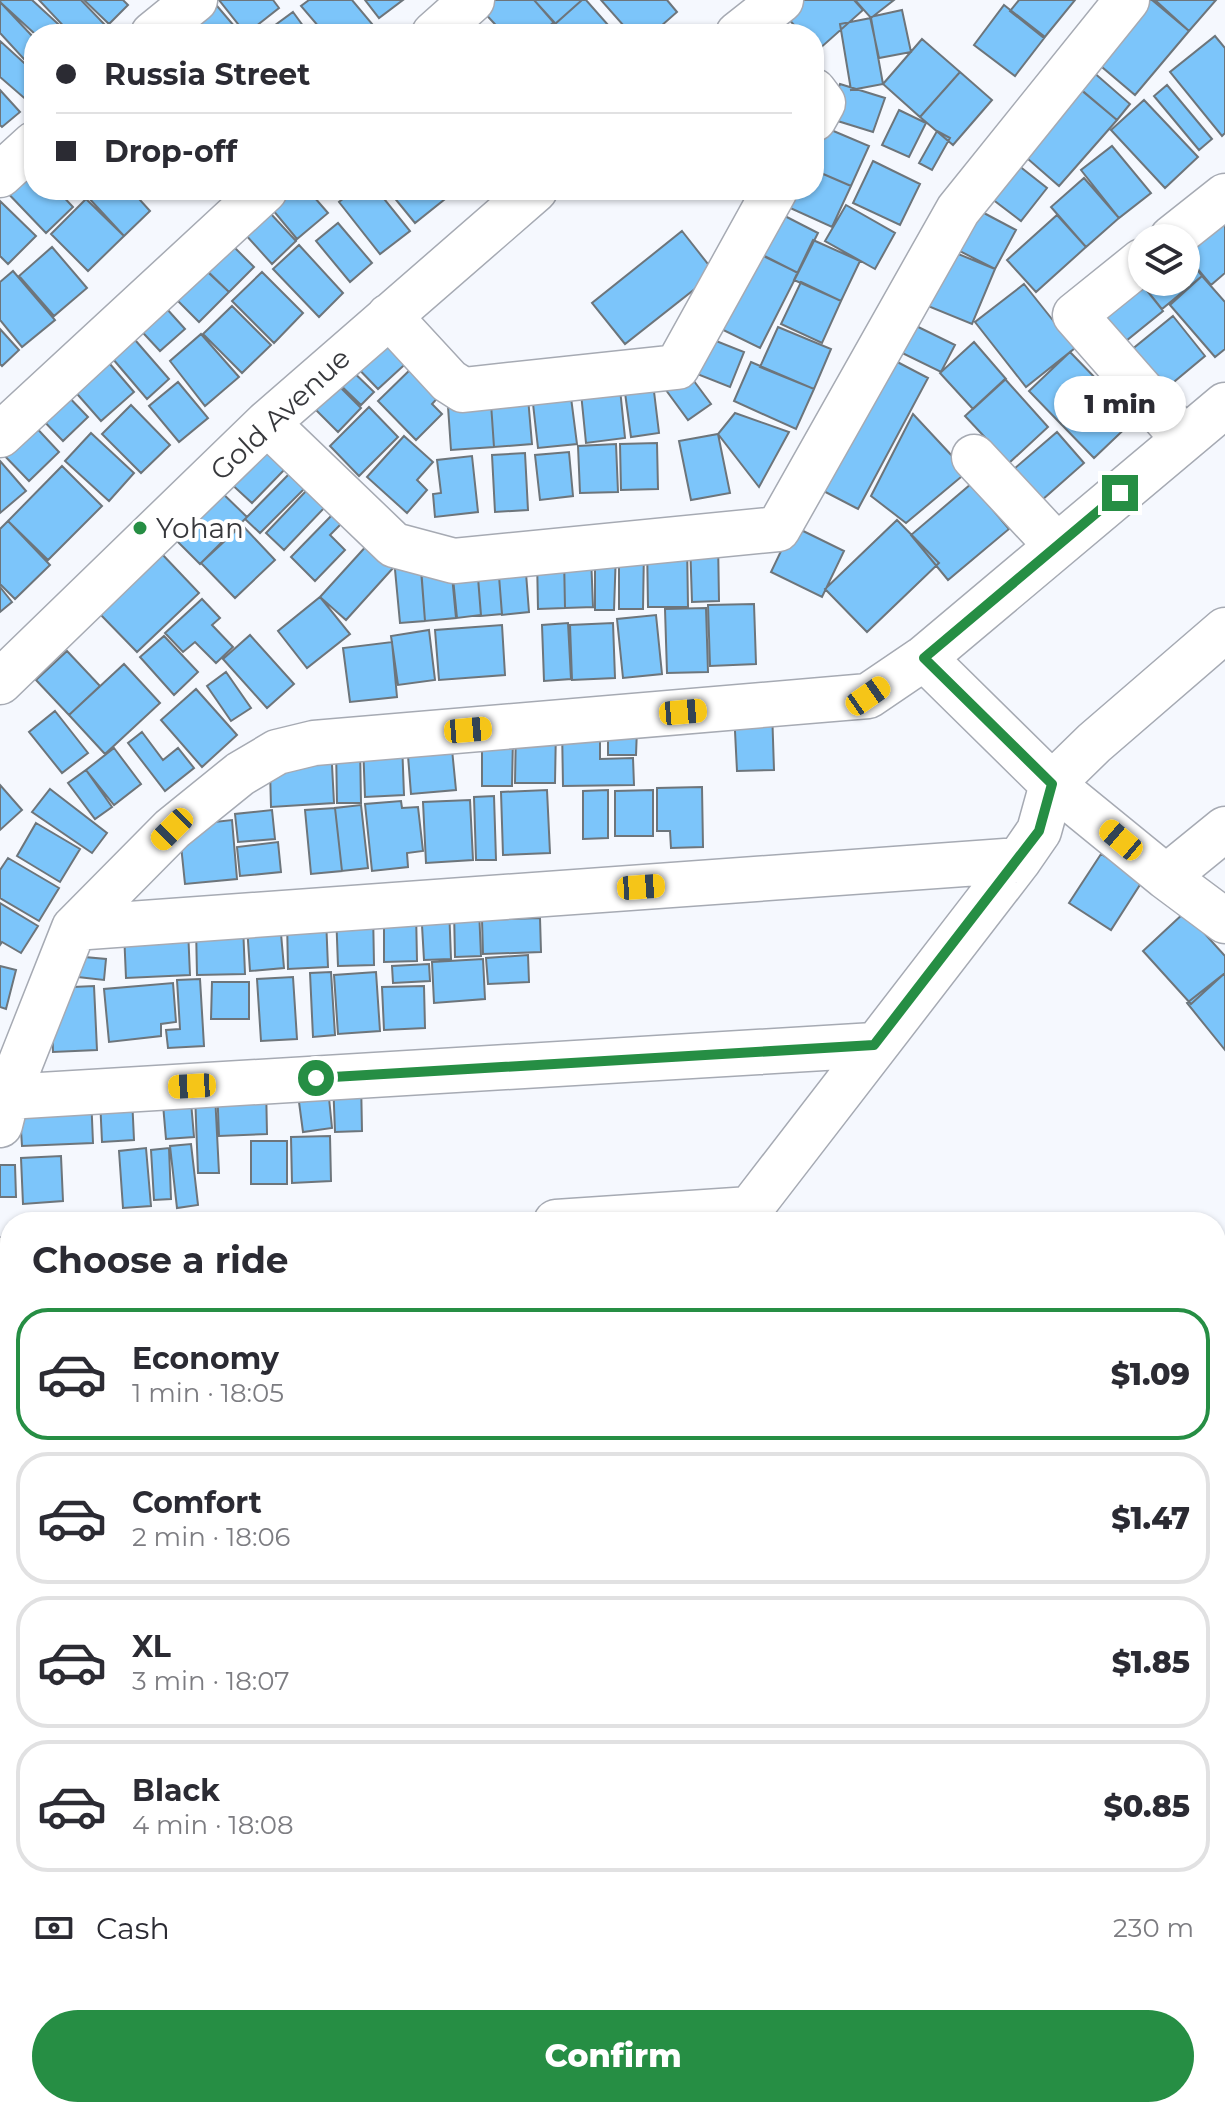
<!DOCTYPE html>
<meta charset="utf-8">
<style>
:root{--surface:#fff;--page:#f7f7f7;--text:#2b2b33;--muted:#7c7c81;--line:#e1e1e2;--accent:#268e44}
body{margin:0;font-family:Montserrat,sans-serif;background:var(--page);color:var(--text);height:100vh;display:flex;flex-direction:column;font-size:30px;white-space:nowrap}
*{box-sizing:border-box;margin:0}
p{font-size:26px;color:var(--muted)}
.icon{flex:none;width:44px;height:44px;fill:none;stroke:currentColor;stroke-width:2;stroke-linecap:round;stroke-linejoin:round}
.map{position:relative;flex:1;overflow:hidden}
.side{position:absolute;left:0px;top:1212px;width:1226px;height:906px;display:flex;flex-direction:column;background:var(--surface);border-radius:32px 32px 0 0;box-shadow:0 2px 6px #0004}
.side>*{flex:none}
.banner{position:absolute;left:24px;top:24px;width:800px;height:176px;border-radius:32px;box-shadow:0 2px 6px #0004;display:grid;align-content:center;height:176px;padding:0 32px;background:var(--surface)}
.controls{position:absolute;left:1128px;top:224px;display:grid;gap:16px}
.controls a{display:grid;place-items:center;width:72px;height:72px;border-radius:50%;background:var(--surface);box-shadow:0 2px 6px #0004;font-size:40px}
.end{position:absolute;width:36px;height:36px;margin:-18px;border:10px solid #268e44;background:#fff;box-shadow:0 0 0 4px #fff}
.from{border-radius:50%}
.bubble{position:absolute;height:56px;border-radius:28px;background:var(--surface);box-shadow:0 2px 6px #0004;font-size:26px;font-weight:800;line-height:56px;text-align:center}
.car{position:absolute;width:24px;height:48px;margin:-24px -12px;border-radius:10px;box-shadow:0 0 6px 2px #0007;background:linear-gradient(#f5c518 24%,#345 0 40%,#f5c518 0 76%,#345 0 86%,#f5c518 0)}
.banner b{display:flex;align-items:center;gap:28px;height:76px;font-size:30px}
.banner b+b{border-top:2px solid var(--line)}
.banner i{width:20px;height:20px;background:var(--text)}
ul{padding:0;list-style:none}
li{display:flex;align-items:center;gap:24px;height:132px;margin:0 16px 12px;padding:0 16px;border:4px solid var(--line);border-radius:32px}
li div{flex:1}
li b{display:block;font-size:30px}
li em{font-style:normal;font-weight:800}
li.selected{border-color:var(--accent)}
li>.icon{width:72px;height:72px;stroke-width:1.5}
h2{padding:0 32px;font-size:36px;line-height:96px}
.pay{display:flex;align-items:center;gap:20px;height:88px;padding:0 32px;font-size:30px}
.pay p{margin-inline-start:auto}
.action{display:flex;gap:16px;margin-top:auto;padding:16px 32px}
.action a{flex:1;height:92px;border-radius:48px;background:var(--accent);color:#fff;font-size:32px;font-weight:800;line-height:92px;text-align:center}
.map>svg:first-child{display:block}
.building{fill:#7cc5fa;stroke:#6d757b;stroke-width:2}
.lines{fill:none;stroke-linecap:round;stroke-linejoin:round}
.minor-casing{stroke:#a6aab3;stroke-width:47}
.minor{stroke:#fff;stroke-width:44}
.route{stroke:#268e44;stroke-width:10}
.poi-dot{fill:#268e44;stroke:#fff;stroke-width:3}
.labels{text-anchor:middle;stroke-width:8;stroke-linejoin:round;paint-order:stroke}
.street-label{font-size:28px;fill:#37383c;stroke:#fff}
.poi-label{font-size:28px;fill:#37383c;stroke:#fff;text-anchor:start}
</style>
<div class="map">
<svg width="1225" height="2117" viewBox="0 0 1225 2117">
<rect width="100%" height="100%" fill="#f5f8fe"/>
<path class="building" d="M1,0H32L69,34H35L0,2Z
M39,0H81L106,26L98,34H71Z
M84,0H123L128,5L109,24Z
M212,0L241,34H207L191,15Z
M219,0H273L279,8L246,34Z
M309,0H352L373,25L362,34H325L301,6Z
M365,0H403L379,18Z
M489,0H534L554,22L540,34H504L480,8Z
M534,0H582L555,24Z
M582,0H586L616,34H564L555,24Z
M601,0H667L677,12L652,34H631Z
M786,0H854L863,10L817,51L814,48V34H802L778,7Z
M855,0H894L871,18Z
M1019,0H1075L1044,38L1010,11Z
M1135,0H1152L1189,31L1135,95L1089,56Z
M1155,0H1216L1189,31Z
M0,2L34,38V70L0,33Z
M1004,5L1045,37L1015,76L974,45Z
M902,10L911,52L879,58L870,17Z
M293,12L309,34H263Z
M871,18L883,84L851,90L840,24Z
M555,24L563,34H542Z
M1215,36L1225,48V133L1222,136L1170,72Z
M922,39L960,72L920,117L883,84Z
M0,41L34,72V99L30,103L0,77Z
M1084,64L1130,104L1117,120L1071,81Z
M960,72L992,100L953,145L920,117Z
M1069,80L1117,120L1059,186L1012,145Z
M840,84L885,98L873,132L828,118Z
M1167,85L1212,139L1199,150L1154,96Z
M0,90L20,112L2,127L0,125Z
M1144,100L1198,157L1165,188L1111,130Z
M899,110L926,123L909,157L882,145Z
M824,127L869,146L851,186L814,170V149Z
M937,131L950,138L932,170L919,163Z
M1112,146L1151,193L1119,218L1081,170Z
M1009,158L1047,188L1021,221L983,192Z
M873,161L920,184L900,225L853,203Z
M34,166V190H57L73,207L46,233L1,186Z
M814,170L851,186L832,227L788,207L796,190H814Z
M1084,178L1119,218L1086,247L1051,207Z
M94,190H131L150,211L124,236L87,196Z
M271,190H308L328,213L297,239L262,197Z
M354,190H377L410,231L380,254L339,202Z
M388,190H438L445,199L415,223Z
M86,199L124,236L88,271L51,234Z
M0,201L36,236L8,264L0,256Z
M259,201L296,241L272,264L235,223Z
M1225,201V273L1211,285L1186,255V238Z
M965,203L1016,230L995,269L944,243Z
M846,205L895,233L875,269L825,241Z
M777,212L818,233L798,273L757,253Z
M1057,215L1086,247L1036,292L1007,260Z
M338,223L372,263L350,282L316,241Z
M682,231L715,273L625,344L592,303Z
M224,237L254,267L229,292L199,263Z
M813,240L860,261L841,301L794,280Z
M299,245L343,293L319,317L273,269Z
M52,247L87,288L54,316L19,276Z
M749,248L798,273L760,348L711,324Z
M946,249L995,269L972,324L923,304Z
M1186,256L1202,276L1162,309L1134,274L1142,282H1186Z
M198,263L229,292L199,322L169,292Z
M13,271L55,320L22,347L0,320V282Z
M262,272L303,313L274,343L232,301Z
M1202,276L1225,302V349L1215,357L1170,305Z
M1136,277L1163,311L1121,345L1093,311Z
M801,282L841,301L822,343L781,324Z
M1024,284L1075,348L1026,387L975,322Z
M157,298L185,329L160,351L132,321Z
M232,306L271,345L242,373L203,334Z
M1173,316L1205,356L1163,391L1130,351Z
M906,321L955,345L941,372L892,348Z
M384,324L414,356L378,389L348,358Z
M778,327L831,349L814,389L760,367Z
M0,329L19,350L2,366L0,364Z
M129,333L169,379L147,399L107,352Z
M201,334L239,377L205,406L170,361Z
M701,335L744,352L730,387L687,370Z
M974,342L1006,379L973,409L940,373Z
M1070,352L1102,385L1061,424L1029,391Z
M882,354L928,378L858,509L812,485Z
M104,357L134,392L101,421L71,387Z
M751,362L814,389L796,429L734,401Z
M344,363L374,392L361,405L331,376Z
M417,363L444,391L432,404L442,414L416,440L378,401Z
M685,369L711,404L688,420L663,386Z
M652,375L659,433L631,437L623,378Z
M331,378L361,408L338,432L308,402Z
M619,379L625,438L586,443L580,383Z
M1005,379L1048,427L1009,463L965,416Z
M178,382L208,418L179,442L149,406Z
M569,382L577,444L538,448L531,386Z
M1102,385L1135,419L1094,458L1061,424Z
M527,386L532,444L494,447L490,389Z
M490,389L494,447L451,450L447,392Z
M62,390L88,417L63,441L37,414Z
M131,405L170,445L141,473L102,434Z
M369,407L398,437L359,476L330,446Z
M735,413L789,432L759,487L718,434Z
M913,414L967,472L906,523L871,496Z
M30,421L59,452L29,481L0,451Z
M1057,432L1084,463L1042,500L1014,469Z
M91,433L134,473L109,501L65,461Z
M718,434L730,493L691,500L679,441Z
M404,436L433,462L417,480L427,490L407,513L367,477Z
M657,443L658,489L621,490L620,444Z
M616,444L618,492L580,493L578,446Z
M260,445L285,469L252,503L227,480Z
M569,452L573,496L540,500L535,455Z
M525,453L528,510L495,512L492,455Z
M472,456L478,512L435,517L433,494L441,493L437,460Z
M0,461L26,491L0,513Z
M62,466L102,506L48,560L8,521Z
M289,474L304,489L260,533L245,519Z
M971,484L1009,529L948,580L911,535Z
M216,487L247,517L200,564L170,534Z
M307,490L325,507L284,550L266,533Z
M333,514L342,523L330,535L345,550L315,581L291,557Z
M897,520L939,563L867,632L825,589Z
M8,521L50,565L15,599L0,584V529Z
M242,525L275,560L235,598L201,563Z
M793,526L844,551L822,597L771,572Z
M718,540L719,601L692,602L690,541Z
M369,543L394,567L346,620L320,597Z
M647,543H687L688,607H648Z
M619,549H644L643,609H619Z
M595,551L616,552L614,610H595Z
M161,553L199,593L137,652L98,612Z
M564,556L565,608L538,609L537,558Z
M564,556H591L593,607L565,608Z
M420,557L425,621L400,623L394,559Z
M525,560L529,612L502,615L498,563Z
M498,564L502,614L481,616L477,565Z
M451,565L456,618L425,621L421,567Z
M477,565L481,615L457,618L452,568Z
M0,587L12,602L0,612Z
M320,597L350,634L307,668L278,631Z
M202,599L220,618L212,625L233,647L216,663L195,642L183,652L165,633Z
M754,604L756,664L710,666L708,605Z
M706,608L708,672L667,673L665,609Z
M656,615L662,674L623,678L617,619Z
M568,623L571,679L544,681L542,625Z
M613,623L615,678L572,680L570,625Z
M502,625L505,675L439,680L435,630Z
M429,630L435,680L398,685L391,636Z
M250,635L294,684L267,708L223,659Z
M164,636L198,672L174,695L140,657Z
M392,642L397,697L350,702L343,648Z
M67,651L100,686L69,715L36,680Z
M124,664L160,703L105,754L69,715Z
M226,672L251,708L231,721L207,686Z
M196,689L237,735L202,767L161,720Z
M772,709L774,770L737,771L734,711Z
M55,711L88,753L62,773L29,732Z
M600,725V759L633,758L634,785L563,786L562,726Z
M516,727H556L555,783H515Z
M608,729H637L636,755H608Z
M142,732L163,760L178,748L194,768L165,791L128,743Z
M482,737H513L512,786H482Z
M451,739L456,790L411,794L407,743Z
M402,742L404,795L365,797L363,744Z
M331,746L334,803L271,807L270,770Z
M360,746L361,803H337L336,747Z
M114,748L141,784L114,805L86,770Z
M86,770L112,807L95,819L68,783Z
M0,785L22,810L0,830Z
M702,787L703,847L671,848L670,831H657V788Z
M50,789L107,833L92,853L32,812Z
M547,790L550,853L503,855L501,792Z
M608,790V838L583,839V791Z
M653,790V836H615V791Z
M494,796L496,860H476L474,797Z
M470,800L473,860L426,863L423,802Z
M401,801L402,808L418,807L423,851L407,853L408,867L372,871L365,804Z
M361,805L368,868L342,871L335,808Z
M335,808L342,871L311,874L305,810Z
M272,810L275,839L238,842L235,814Z
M232,820L237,879L185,884L179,826Z
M36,823L80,849L60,882L17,856Z
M278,842L281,872L240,876L237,847Z
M1101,854L1143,880L1111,930L1069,903Z
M8,858L59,888L39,921L0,898V870Z
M0,903L38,926L21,953L2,942L0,945Z
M449,906L451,959L424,960L421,908Z
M479,909L481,956L455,957L454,910Z
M373,910L374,965L338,966L336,912Z
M416,910L417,961L384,962V911Z
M1185,912L1225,956V973L1191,1004L1143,951Z
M326,918L328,967L288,969L287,920Z
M540,918L541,952L483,954L482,920Z
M280,922L284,968L250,971L247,926Z
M243,925L245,974L197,975L196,927Z
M188,929L190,975L126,978L124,932Z
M62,955L106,959L104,980L60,975Z
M528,955L529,982L488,984L486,958Z
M483,959L485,999L434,1003L432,962Z
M429,964L430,981L393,983L392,966Z
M0,966L16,970L6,1009L0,1007Z
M331,972L335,1035L313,1037L310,973Z
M376,972L380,1031L338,1034L334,975Z
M1225,973V1050L1187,1003Z
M293,977L297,1039L261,1041L257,979Z
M200,979L204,1046L168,1048L166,1030L180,1029L177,980Z
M212,982H249V1019H211Z
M173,983L176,1022L161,1024V1036L109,1042L104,989Z
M94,986L97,1050L53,1052L51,988Z
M424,986L425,1028L384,1030L382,987Z
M361,1079L362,1131L335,1132L333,1080Z
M266,1084L267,1134L219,1136L217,1086Z
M190,1090L194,1137L166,1139L162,1093Z
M195,1094H215L219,1173H198Z
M91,1095L93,1143L22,1146L19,1099Z
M132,1097L134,1140L102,1142L100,1099Z
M329,1098L332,1128L303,1132L299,1102Z
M330,1136L331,1181L292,1183L291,1137Z
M251,1141H287V1184H251Z
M191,1144L198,1205L177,1208L170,1146Z
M146,1148L151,1206L123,1208L119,1151Z
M169,1148L171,1199L154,1200L151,1150Z
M61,1156L63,1201L23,1204L21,1158Z
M0,1165H15L16,1197H0Z
M7,1274H10V1322L6,1321Z
M0,1690L9,1712L0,1716Z
M0,1750L10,1764V1769L0,1776Z
M10,1778V1839L0,1831V1786Z
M0,1931L10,1943V1985L0,1993Z
M10,1991V2015L0,2003V1999Z
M0,2015L10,2026V2076L0,2085Z
M33,2108H90L98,2117H28Z
M90,2108H118L108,2117H98Z
M119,2108H157L164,2117H108Z
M158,2108H218L208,2117H166Z
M313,2108H327L334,2117H302Z
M382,2108H416L423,2117H370Z
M552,2108H611L616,2117H540L539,2115Z
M633,2108H671L675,2117H616Z"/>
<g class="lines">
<defs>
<path id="minor" d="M153,34L195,0
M434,34L472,0
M738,34L781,0
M814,91L823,103L814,119
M0,175L34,144
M1172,238L1225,196
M1142,261L1075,315L1184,439
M389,316L449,381L463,390L677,367L775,190
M267,423L394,545L454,561L778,529L958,210L1127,0
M0,435L265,190
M974,457L1057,546
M924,658L1052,784L1166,877L1225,921
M0,682L267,423L535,190
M1166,877L1225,829
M74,928L1019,860
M7,1097L874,1045
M0,1125L7,1097L74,928L172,829L240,774L277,752L314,743L868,696L924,658L1225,405
M556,1222L750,1209L1019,860L1039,831L1052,784L1094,743L1225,630
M0,1260L10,1259
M1216,1765L1225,1777
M0,1847L10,1861
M1216,1881L1225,1874
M0,1911L10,1902
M1216,2034L1225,2048
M508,2108L512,2117
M706,2108L710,2117
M887,2108L891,2117
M1070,2108L1074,2117
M17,2117L28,2108
M277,2117L288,2108"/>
</defs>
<use href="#minor" class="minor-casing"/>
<use href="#minor" class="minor"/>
</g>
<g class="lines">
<path class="route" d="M316,1078L874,1045L1039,831L1052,784L924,658L1120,493"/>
</g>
<circle class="poi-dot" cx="140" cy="528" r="8"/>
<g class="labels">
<g class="street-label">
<text transform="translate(280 414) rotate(-43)" y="10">Gold Avenue</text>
</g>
<g class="poi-label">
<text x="156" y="538">Yohan</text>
</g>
</g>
</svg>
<div class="controls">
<a><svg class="icon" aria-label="layers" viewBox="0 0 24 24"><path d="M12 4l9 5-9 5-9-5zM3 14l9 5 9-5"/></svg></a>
</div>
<i class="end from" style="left:316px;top:1078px"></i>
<i class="end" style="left:1120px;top:493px"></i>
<div class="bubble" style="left:1054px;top:376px;width:132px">1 min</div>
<i class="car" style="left:868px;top:696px;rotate:55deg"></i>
<i class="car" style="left:683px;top:712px;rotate:85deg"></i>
<i class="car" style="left:468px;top:730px;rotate:85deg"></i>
<i class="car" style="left:172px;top:829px;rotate:225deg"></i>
<i class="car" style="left:1121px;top:840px;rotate:310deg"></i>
<i class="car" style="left:641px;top:887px;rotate:86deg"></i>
<i class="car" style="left:192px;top:1086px;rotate:267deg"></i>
<div class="banner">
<b><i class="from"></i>Russia Street</b>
<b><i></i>Drop-off</b>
</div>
<section class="side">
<h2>Choose a ride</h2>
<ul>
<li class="selected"><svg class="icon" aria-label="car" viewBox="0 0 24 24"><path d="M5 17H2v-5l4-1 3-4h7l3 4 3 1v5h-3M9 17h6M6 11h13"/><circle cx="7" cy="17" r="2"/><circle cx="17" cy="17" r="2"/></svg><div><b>Economy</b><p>1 min · 18:05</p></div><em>$1.09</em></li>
<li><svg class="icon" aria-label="car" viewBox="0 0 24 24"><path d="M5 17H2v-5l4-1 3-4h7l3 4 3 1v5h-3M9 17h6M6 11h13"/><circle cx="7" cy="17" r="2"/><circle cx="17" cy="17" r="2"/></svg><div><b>Comfort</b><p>2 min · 18:06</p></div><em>$1.47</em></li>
<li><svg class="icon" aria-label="car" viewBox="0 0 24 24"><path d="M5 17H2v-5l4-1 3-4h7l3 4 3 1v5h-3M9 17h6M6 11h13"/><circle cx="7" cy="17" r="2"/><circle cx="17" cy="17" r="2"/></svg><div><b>XL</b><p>3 min · 18:07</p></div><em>$1.85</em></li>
<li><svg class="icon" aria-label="car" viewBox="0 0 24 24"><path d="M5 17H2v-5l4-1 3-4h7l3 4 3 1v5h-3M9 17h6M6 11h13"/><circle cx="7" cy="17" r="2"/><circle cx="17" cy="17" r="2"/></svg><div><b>Black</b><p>4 min · 18:08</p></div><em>$0.85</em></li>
</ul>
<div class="pay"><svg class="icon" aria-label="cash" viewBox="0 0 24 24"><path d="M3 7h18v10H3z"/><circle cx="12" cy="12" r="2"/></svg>Cash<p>230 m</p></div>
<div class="action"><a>Confirm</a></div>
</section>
</div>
